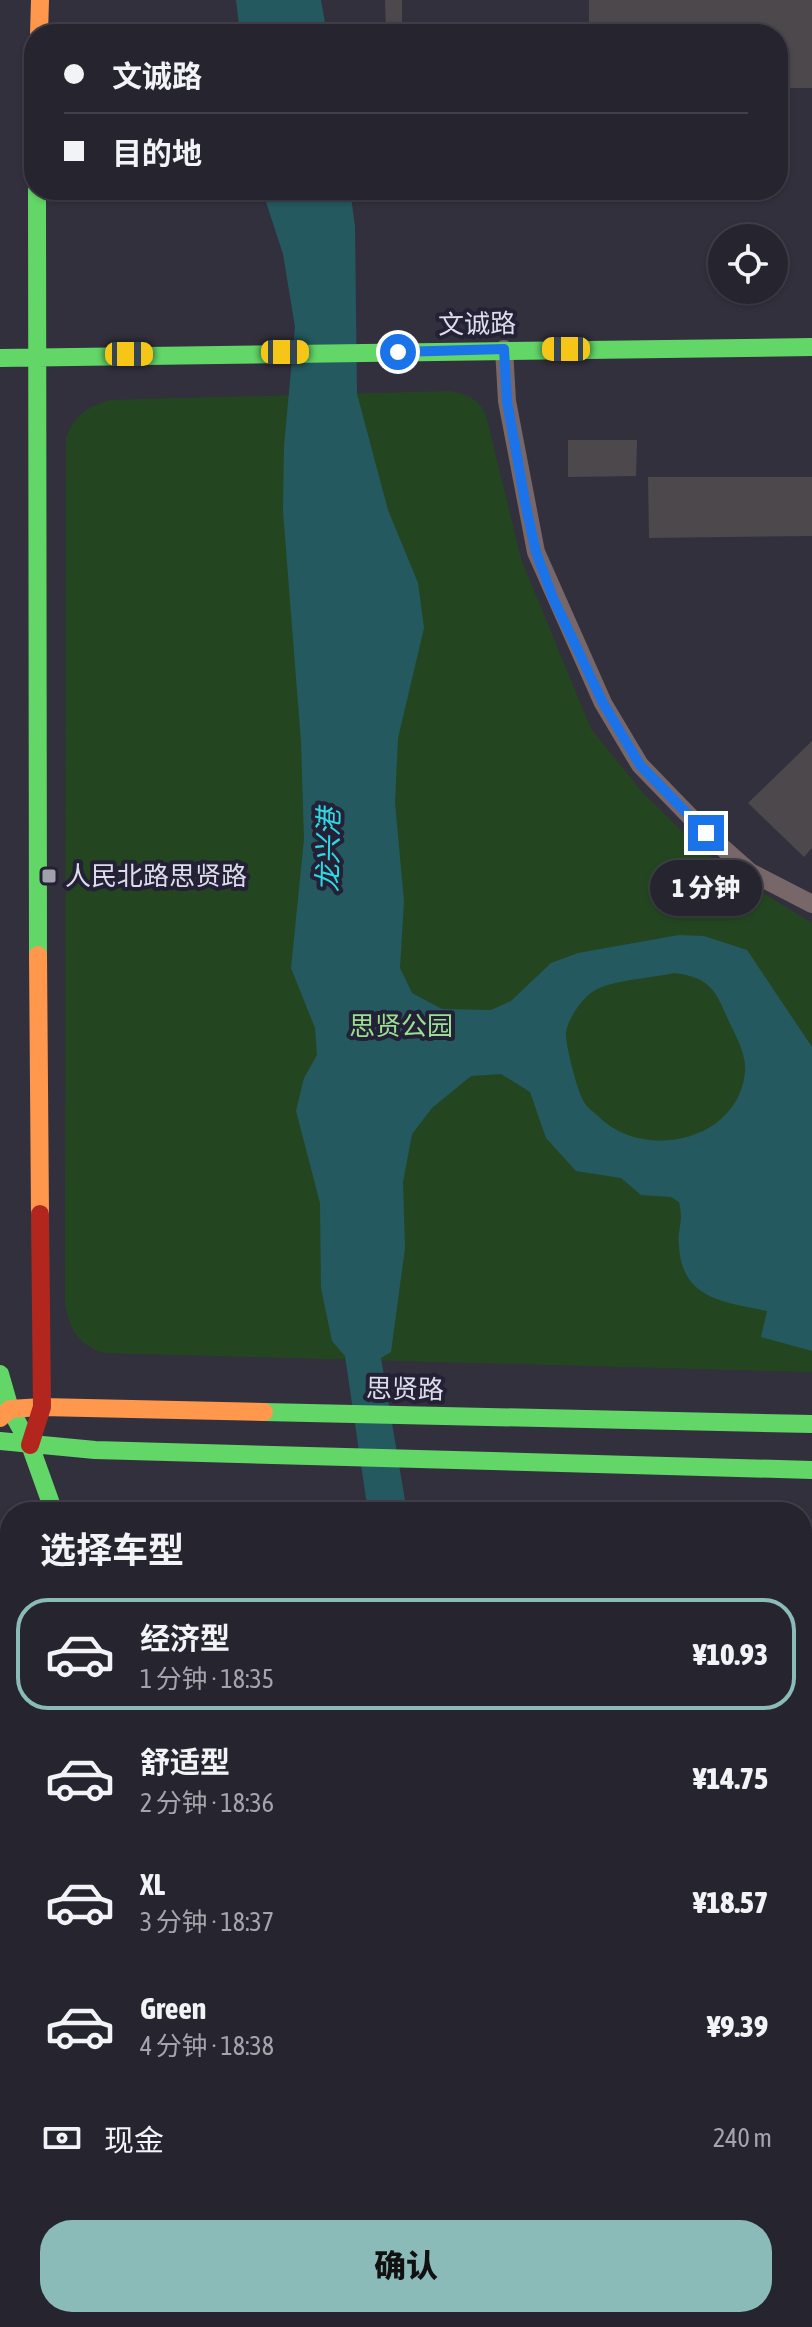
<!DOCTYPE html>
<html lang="zh">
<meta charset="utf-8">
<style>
:root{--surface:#26242e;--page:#32303a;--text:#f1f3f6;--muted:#a4a4aa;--line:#42414a;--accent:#8bbbb9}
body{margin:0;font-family:"Asap Condensed","Noto Sans SC",sans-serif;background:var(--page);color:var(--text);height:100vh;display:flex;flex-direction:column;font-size:30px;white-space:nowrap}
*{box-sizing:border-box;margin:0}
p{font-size:26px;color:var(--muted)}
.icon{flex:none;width:44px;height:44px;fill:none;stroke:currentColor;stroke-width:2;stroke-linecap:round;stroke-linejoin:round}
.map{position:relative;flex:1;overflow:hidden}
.sheet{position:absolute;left:0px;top:1502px;width:812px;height:826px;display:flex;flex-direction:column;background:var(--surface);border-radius:32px 32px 0 0;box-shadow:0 2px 6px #0004,0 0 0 2px var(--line)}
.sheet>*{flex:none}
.hud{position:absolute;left:24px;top:24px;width:764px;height:176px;border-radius:32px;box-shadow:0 2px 6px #0004,0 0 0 2px var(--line);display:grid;align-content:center;height:176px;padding:0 40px;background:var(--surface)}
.buttons{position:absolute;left:708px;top:224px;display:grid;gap:16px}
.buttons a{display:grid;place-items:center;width:80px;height:80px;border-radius:50%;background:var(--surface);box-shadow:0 2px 6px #0004,0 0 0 2px var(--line);font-size:40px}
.end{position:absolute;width:36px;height:36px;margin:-18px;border:10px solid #1a73e8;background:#fff;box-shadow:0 0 0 4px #fff}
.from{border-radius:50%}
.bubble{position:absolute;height:56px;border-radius:28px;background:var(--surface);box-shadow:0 2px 6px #0004,0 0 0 2px var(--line);font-size:26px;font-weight:800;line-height:56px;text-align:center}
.car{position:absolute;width:24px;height:48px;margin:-24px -12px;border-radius:10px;box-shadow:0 0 6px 2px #0007;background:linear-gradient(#f5c518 24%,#345 0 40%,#f5c518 0 76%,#345 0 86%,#f5c518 0)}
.hud b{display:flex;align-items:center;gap:28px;height:76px;font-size:30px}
.hud b+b{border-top:2px solid var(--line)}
.hud i{width:20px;height:20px;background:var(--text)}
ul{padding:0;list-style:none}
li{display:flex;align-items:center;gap:24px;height:112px;margin:0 16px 12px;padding:0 24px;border:4px solid transparent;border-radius:32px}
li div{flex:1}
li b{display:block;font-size:30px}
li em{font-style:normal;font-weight:800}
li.active{border-color:var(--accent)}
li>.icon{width:72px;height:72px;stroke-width:1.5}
h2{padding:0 40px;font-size:36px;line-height:96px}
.pay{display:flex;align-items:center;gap:20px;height:88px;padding:0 40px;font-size:30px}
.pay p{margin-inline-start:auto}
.primary-button{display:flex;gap:16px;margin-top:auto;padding:16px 40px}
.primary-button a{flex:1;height:92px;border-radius:32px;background:var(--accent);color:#111;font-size:32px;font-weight:800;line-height:92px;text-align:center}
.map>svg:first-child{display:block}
.green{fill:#234621}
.water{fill:#24595f;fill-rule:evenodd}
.building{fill:#4d484c}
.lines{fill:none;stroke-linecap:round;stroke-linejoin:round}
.street{stroke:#786768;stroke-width:18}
.fast{stroke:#63d668;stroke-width:18}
.slow{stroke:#ff974d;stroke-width:18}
.jam{stroke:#b3261e;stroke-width:18}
.route{stroke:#1a73e8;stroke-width:10}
.poi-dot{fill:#a1a0ad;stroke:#242137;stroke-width:3}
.labels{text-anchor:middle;stroke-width:8;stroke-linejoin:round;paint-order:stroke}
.street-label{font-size:26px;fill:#dddcea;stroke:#242137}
.poi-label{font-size:26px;fill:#dddcea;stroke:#242137;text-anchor:start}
.park-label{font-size:26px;fill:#98df8f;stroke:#242137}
.water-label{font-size:28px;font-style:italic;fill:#2ed9e4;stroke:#242137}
</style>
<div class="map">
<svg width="812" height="2327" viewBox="0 0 812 2327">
<rect width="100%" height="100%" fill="#32303d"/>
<path class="green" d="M450,391C468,395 478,398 486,415L521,559L591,729L643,793L699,848L745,882L812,923V1372L104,1353C78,1344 71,1332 65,1305L66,438C75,415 86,408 109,400Z
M391,2318H483L485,2327H395Z"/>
<path class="water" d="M236,0H321L327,34H240Z
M262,190H350L355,226L357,394L388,510L418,583L424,628L398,738L395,803L404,901L400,968L412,993L442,1009L491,1010L511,1001L551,963L578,953L679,935L704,936L747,950L812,1047V1351L761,1337L767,1311C723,1302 682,1299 679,1246C677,1229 684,1223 679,1202L671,1197L641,1195L621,1178L576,1171L546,1138L530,1092L501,1074L471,1076L432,1108L412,1134L403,1182L405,1248L391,1352L381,1358L407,1512H368L345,1356L332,1341L321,1288L320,1203L296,1111L304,1078L317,1055L315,1028L291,968L304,839L301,742L283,511L284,446L295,327L283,254ZM674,973C706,977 714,986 726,1015C734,1033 747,1053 745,1073C737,1143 641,1161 598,1116C592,1111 584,1105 582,1098C577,1088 565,1044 566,1033C567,1019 584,995 597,989C616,980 652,978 674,973Z
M10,2126V2198L0,2199V2127Z"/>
<path class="building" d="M385,0H402V34H386Z
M589,0H812V88H778V34H589Z
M568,440H637L636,476L568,477Z
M648,477H812V536L649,538Z
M812,741V848L804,857L748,803Z
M802,1678H812V1708H802Z
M10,1728V1761L6,1751L0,1750V1737Z
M802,1774L812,1775V1805H802Z
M9,1795L10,1828L0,1832V1799Z
M10,1861V1897L4,1885L0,1887V1870Z
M802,1866H812V1896H802Z
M802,1963H812V1994H802Z
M802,2055H812V2087L802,2086Z
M802,2153H812V2184L802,2183Z
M0,2226H10V2280H0Z
M802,2251H812V2281H802Z"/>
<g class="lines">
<path class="street" d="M504,349L507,401L536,552L603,703L640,765L706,833L750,872L812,904"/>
<path class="fast" d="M37,190L38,955
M0,358L812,347
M0,1374L10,1409L30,1445L54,1512
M264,1412L812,1424
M0,1441L95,1450L812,1470"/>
<path class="slow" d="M39,34L40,0
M38,955L40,1214
M0,1418L10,1409L42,1407L264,1412
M340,2318L343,2327"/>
<path class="jam" d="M30,1445L42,1407L40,1214"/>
</g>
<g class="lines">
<path class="route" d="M398,352L504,349L507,401L526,507L536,552L553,598L603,703L640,765L706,833"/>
</g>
<rect class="poi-dot" x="41" y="868" width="16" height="16" rx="4"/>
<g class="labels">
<g class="street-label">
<text transform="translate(477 324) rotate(-1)" y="9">文诚路</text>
<text transform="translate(405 1389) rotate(1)" y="9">思贤路</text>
</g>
<g class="poi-label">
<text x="65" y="885">人民北路思贤路</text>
</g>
<g class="park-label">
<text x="401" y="1035">思贤公园</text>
</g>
<g class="water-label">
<text transform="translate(328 850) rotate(-89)" y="10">龙兴港</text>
</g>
</g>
</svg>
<div class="buttons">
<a><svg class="icon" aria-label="locate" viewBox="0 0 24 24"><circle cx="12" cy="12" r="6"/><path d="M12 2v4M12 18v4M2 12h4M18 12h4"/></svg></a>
</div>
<i class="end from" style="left:398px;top:352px"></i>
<i class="end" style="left:706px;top:833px"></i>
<div class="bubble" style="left:650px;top:860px;width:112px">1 分钟</div>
<i class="car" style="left:566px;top:349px;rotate:270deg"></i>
<i class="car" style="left:285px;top:352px;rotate:90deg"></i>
<i class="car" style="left:129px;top:354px;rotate:90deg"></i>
<div class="hud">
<b><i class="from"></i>文诚路</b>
<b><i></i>目的地</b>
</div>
<section class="sheet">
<h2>选择车型</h2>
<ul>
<li class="active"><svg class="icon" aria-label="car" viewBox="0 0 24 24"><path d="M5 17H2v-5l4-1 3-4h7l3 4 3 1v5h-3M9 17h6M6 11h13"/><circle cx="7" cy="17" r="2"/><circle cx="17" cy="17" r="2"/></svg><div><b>经济型</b><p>1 分钟 · 18:35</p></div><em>¥10.93</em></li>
<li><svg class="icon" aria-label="car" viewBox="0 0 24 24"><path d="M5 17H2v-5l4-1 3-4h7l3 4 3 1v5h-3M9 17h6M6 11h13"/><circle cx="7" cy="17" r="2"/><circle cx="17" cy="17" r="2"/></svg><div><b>舒适型</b><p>2 分钟 · 18:36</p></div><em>¥14.75</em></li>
<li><svg class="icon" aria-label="car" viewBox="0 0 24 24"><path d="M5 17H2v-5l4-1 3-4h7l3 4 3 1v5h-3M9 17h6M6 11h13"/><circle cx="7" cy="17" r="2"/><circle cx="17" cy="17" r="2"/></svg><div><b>XL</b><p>3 分钟 · 18:37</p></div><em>¥18.57</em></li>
<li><svg class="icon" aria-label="car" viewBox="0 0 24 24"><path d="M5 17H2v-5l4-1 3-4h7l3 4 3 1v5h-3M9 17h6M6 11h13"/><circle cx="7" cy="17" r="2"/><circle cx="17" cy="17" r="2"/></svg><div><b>Green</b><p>4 分钟 · 18:38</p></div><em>¥9.39</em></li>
</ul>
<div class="pay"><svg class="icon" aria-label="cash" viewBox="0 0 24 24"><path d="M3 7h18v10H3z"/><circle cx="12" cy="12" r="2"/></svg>现金<p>240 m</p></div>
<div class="primary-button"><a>确认</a></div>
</section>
</div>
